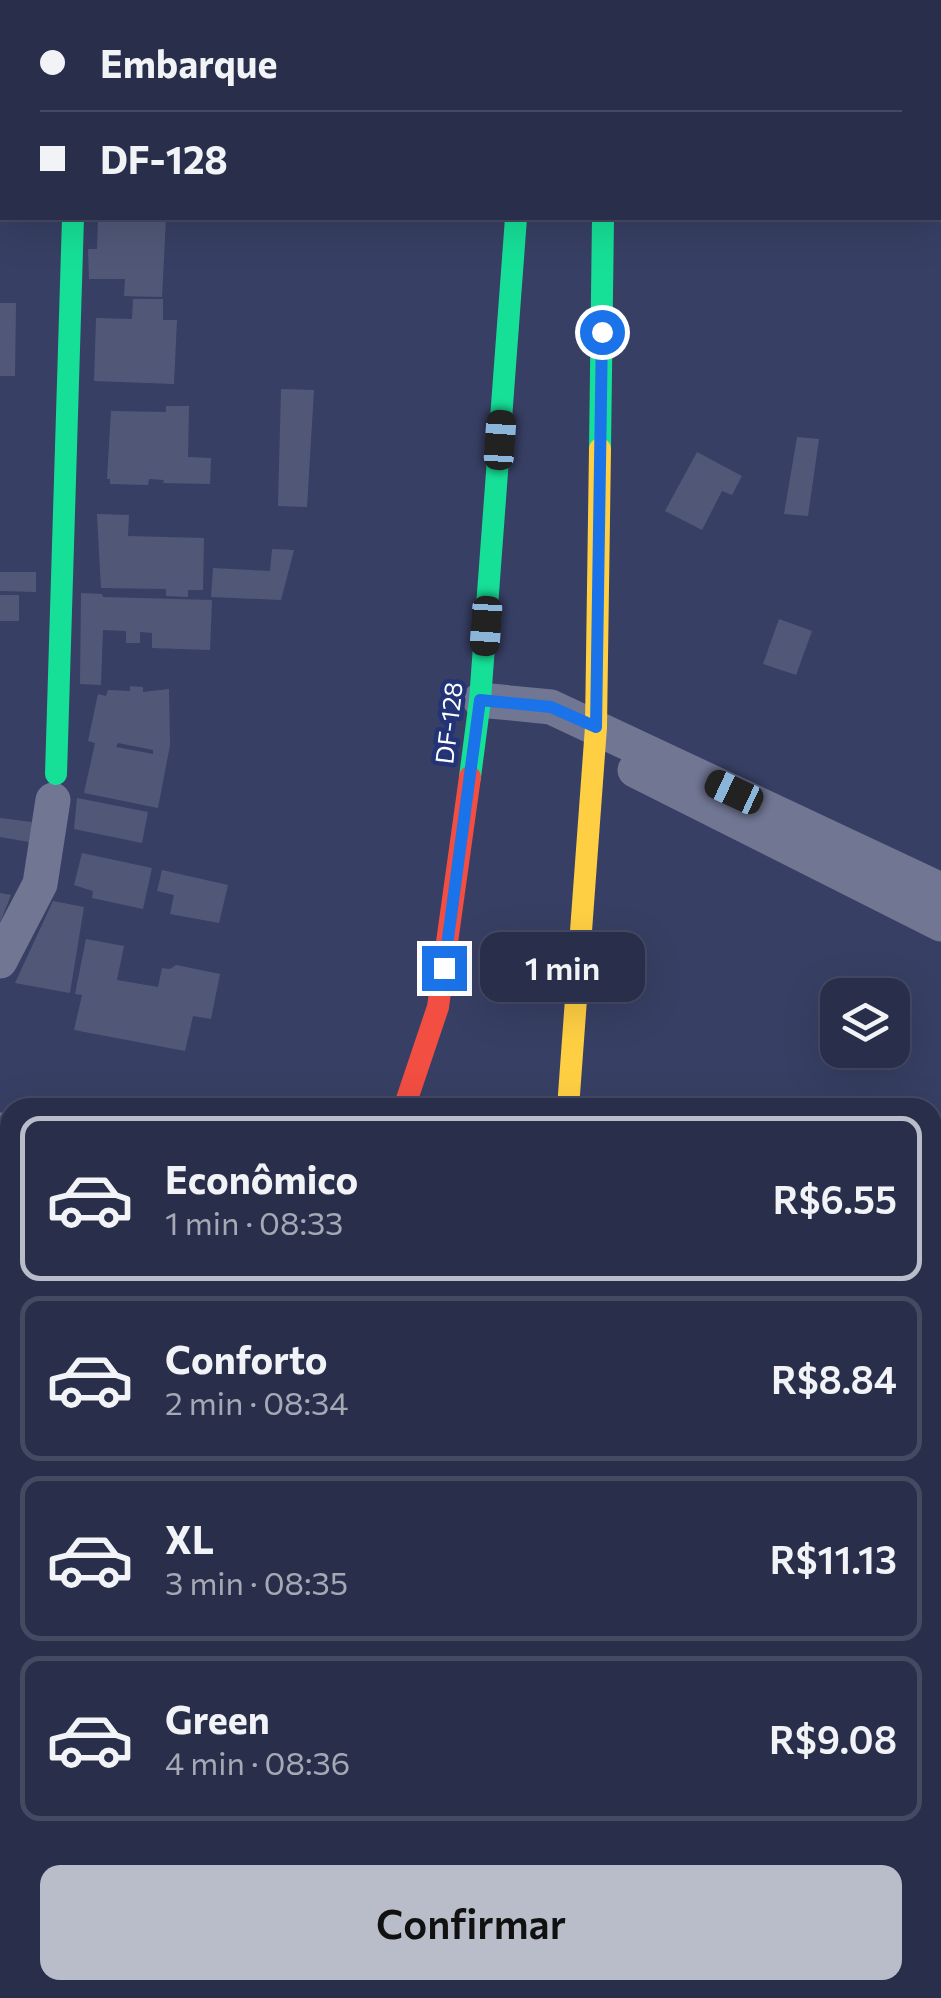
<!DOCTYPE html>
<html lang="pt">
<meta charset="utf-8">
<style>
:root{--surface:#292f4b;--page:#313752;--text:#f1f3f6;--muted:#a5a9b5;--line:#454a63;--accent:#b9bcc9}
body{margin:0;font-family:Commissioner,sans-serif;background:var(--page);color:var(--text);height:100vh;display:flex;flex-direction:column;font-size:38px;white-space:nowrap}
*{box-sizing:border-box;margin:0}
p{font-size:32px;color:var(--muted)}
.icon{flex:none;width:55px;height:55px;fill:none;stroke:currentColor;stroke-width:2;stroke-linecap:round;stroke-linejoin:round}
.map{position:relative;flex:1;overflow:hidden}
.sheet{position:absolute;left:0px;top:1098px;width:942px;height:902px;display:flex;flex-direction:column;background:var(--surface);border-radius:30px 30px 0 0;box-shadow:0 10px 40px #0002,0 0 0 2px var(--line)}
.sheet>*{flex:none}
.top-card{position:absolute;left:0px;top:0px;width:942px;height:220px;box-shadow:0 10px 40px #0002,0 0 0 2px var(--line);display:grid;align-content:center;height:220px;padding:0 40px;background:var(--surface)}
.controls{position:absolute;left:820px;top:978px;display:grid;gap:20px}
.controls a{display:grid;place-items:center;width:90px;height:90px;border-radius:20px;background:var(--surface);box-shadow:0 10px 40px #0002,0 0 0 2px var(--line);font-size:50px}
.end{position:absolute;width:45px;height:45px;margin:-22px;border:12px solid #1a73e8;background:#fff;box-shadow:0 0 0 5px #fff}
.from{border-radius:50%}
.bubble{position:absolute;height:70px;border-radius:20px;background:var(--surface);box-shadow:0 10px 40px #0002,0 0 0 2px var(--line);font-size:32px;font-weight:600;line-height:70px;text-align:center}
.car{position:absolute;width:30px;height:60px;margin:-30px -15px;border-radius:12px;box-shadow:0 0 8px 2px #0007;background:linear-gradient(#222 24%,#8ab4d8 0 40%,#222 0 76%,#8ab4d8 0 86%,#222 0)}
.top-card b{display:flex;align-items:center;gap:35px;height:95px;font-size:38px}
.top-card b+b{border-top:2px solid var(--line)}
.top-card i{width:25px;height:25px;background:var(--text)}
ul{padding:18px 0 0;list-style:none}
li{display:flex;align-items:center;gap:30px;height:165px;margin:0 20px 15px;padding:0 20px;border:5px solid var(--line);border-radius:20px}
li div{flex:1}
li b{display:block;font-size:38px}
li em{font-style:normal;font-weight:600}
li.active{border-color:var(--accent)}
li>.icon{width:90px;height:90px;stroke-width:1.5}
.cta{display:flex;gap:20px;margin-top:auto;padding:20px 40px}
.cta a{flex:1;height:115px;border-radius:20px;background:var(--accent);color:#111;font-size:40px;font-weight:600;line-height:115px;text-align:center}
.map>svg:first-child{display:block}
.building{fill:#515877;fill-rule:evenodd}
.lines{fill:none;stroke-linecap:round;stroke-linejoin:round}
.street{stroke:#717693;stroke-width:35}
.fast{stroke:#16e098;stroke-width:22}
.slow{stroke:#ffcf43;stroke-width:22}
.jam{stroke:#f24e42;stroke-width:22}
.route{stroke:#1a73e8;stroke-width:12}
.labels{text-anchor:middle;stroke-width:9;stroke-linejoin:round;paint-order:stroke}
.street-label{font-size:25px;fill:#fff;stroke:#233378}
</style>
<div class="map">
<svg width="941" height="1998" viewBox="0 0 941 1998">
<rect width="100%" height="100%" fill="#373f64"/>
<path class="building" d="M98,218H166L162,297L124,296L125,279H89L88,249H97Z
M133,299H163V320H177L174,384L94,381L96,318L132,319Z
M0,303H16L15,376H0Z
M281,389L314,390L307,507L278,506Z
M166,406H189L188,457L211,458L210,484L163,483L164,480L149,479L148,485L110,484V479H107L111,411L166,412Z
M797,437L819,439L808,516L784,514Z
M697,452L742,476L732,495L722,491L702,530L665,511Z
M97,514L129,515L128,536L204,538L203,590H188V597L166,596V589L101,588Z
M272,549L294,550L281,600L211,597L213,568L270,571Z
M0,572H36V592L0,591Z
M81,593L102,594L103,597L212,600L210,650L152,648V633L140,632V643H126V631L103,630L101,685L80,684Z
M0,595H19V621H0Z
M779,619L812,631L796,675L763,664Z
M130,686L143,687V692L169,689L170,745L158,808L84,793L95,743L88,741L98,694L106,696L108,690L130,691ZM118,743L153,750V754L116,747Z
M77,798L148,812L142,843L74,829Z
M0,818L32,822L29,842L0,837Z
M82,853L152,868L143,909L92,898L93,891L74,885Z
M162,870L228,885L219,923L170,914L174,895L157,891Z
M0,893L11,895L0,923Z
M53,901L84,907L70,993L15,983Z
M86,939L124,946L117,980L158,987L162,968L170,969L176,965L220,974L211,1019L193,1016L185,1051L74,1030L82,995L75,994Z
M0,1296L10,1301V1324L0,1345Z
M0,1459L10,1463V1482L0,1478Z
M0,1502L10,1505L9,1574L0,1571Z
M932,1734L941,1739V1772L932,1787Z
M932,1963L941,1968V1992L932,1987Z
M304,1990L351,1992L390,1990L385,1998H360L355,1995L353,1998H298Z
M463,1990H502L498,1998H458Z
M559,1990H613L619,1994L617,1998H554Z
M742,1990H814L809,1998H743L738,1996Z
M838,1990H897L893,1998H853Z"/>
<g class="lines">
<path class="street" d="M622,0V2
M79,2L80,0
M480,700L551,707L941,890
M635,770L941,924
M0,961L40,884L53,800
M0,1130L10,1148
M0,1256L10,1259
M932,1615L941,1619
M57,1990L68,1998
M152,1998L160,1990
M415,1998L421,1990
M647,1998L652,1990"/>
<path class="fast" d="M528,0V2
M600,449L603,218
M56,774L73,218
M470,777L480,700L516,218"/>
<path class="slow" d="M568,1108L596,727L600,449
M0,1946L10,1929"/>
<path class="jam" d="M404,1108L438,1007L470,777"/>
</g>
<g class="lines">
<path class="route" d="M444,968L480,700L551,707L596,727L602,332"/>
</g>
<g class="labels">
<g class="street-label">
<text transform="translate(449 723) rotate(-83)" y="9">DF-128</text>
</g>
</g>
</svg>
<div class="controls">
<a><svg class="icon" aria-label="layers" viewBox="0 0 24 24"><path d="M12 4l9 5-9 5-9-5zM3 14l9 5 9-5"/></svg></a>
</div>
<i class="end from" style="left:602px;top:332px"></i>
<i class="end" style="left:444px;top:968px"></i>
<div class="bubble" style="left:480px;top:932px;width:165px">1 min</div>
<i class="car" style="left:500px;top:440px;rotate:4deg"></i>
<i class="car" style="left:486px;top:626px;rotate:184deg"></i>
<i class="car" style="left:734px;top:792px;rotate:295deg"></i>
<div class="top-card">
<b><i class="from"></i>Embarque</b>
<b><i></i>DF-128</b>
</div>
<section class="sheet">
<ul>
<li class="active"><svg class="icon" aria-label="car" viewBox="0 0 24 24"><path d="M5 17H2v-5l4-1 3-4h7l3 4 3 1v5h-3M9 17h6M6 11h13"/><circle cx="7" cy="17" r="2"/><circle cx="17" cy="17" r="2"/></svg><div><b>Econômico</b><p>1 min · 08:33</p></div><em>R$6.55</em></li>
<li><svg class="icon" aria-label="car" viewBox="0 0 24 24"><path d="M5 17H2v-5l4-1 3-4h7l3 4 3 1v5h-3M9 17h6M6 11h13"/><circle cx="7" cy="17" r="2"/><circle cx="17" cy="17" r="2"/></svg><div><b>Conforto</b><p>2 min · 08:34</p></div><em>R$8.84</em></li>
<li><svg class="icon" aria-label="car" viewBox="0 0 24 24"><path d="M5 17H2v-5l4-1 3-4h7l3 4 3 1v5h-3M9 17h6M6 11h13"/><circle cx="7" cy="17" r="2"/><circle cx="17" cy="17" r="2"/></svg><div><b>XL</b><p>3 min · 08:35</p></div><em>R$11.13</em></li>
<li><svg class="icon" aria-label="car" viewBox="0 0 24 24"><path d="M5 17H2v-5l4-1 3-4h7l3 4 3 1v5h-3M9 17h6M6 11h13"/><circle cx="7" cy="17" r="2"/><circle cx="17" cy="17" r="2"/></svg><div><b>Green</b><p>4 min · 08:36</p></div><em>R$9.08</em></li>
</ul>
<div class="cta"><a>Confirmar</a></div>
</section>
</div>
